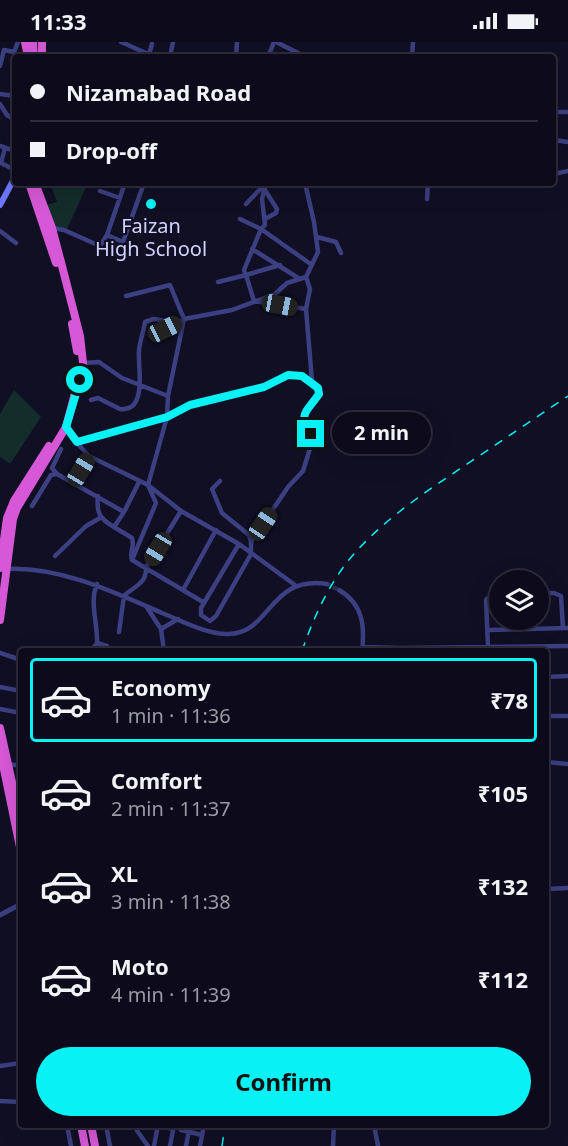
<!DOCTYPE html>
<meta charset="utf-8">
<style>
:root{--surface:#0d0b1b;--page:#161424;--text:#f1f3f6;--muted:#9a9ba3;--line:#2d2b3a;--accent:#08f2f5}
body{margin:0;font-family:"Noto Sans",sans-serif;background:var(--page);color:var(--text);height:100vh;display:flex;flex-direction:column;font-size:22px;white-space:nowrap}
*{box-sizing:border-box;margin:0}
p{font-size:20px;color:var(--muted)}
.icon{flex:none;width:33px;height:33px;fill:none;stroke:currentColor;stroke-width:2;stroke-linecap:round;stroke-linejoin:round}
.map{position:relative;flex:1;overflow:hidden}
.sheet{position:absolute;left:18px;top:606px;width:531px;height:480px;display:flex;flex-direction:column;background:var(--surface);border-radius:6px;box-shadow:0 6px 24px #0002,0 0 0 2px var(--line)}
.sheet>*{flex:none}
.guide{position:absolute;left:12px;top:12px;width:544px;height:132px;border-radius:6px;box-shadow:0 6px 24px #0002,0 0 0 2px var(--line);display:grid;align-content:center;height:132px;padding:0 18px;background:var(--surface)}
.tools{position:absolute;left:489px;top:528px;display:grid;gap:12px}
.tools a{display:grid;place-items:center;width:60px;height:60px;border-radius:50%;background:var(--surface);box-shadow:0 6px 24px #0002,0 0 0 2px var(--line);font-size:30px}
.end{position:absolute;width:27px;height:27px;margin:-14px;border:8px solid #08f2f5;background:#111;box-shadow:0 0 0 3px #111}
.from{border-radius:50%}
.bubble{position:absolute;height:42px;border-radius:21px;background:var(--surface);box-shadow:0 6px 24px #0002,0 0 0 2px var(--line);font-size:20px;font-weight:700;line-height:42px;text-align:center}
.car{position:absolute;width:18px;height:36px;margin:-18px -9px;border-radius:8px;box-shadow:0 0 4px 2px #0007;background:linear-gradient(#222 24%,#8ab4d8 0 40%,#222 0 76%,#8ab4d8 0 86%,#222 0)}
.guide b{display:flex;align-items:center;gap:21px;height:57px;font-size:22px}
.guide b+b{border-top:2px solid var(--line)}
.guide i{width:15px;height:15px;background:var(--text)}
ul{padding:10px 0 0;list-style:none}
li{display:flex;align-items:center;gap:18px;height:84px;margin:0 12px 9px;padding:0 6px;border:3px solid transparent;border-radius:6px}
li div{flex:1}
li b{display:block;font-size:22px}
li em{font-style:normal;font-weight:700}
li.active{border-color:var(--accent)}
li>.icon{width:54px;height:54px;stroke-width:1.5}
.cta{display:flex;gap:12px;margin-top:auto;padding:12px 18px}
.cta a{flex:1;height:69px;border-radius:36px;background:var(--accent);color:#111;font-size:24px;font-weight:700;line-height:69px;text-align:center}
.status{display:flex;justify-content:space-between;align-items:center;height:42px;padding:0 30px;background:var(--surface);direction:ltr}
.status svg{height:16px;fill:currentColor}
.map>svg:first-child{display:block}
.green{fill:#122d2a}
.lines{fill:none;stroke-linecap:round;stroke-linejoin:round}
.minor-tunnel{stroke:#2e2c45;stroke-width:4.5;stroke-dasharray:4.5 2;stroke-linecap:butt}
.minor{stroke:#3c3f81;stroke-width:4.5}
.tertiary{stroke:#3c3f81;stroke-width:5}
.secondary{stroke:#6d76fa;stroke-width:6}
.trunk{stroke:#d658d6;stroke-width:8}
.rail{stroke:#08f2f5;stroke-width:1.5;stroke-dasharray:9 8;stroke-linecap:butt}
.route{stroke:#08f2f5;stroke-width:8}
.poi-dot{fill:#08f2f5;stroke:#110f24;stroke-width:2}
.labels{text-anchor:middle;stroke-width:4.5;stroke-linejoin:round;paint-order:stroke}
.poi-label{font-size:20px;fill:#d4d3fe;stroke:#110f24}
</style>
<div class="status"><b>11:33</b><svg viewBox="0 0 49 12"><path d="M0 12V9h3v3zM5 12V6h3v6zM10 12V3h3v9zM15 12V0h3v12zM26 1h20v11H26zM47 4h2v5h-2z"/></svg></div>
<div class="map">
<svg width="568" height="1104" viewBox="0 0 568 1104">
<rect width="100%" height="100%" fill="#110f24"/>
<path class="green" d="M50,141H88L67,187L53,184L46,163L57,160Z
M14,348L41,375L10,422L0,415V372Z"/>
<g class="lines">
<path class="minor-tunnel" d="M327,542L339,548"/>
<path class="minor" d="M121,0L155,15
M276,0L300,12V15
M149,12L152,2
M170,15L173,0
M236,15L237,0
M268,15L274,0
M412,15L413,0
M0,24L4,8L14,10L18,0
M0,52L15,54
M0,62L7,73L15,78
M554,70H568
M554,98L568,100
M0,104L15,109
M5,106L1,121L15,128
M554,132L568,129
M265,148L277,167L276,171L265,177
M100,149L120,156
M427,157L428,141
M246,162L266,141
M240,177L261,187L265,183L262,157L266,141
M52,186L64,188L100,204L107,193L125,141
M0,189L16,201
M107,193L123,200L144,141
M317,195L336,200L341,211
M252,207L300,237
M280,223L246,233L244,228L261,187L312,223
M306,235L310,247L306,267L312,339
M218,240L246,233L254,259L306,267
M151,294L178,281
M83,321L99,320L122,336L168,354
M91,358L98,356L120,367C126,368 134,365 136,359C143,345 138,324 139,308C140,298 144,289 145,280L154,277L179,281L184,277L170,243L126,254
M66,385L77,401L167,375L190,363L264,345L288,333L302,334L312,339L318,346L319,352L303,374V380L311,392L312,400L303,429L288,445L251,500V512L216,574L210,579L201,573V566L239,502
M77,401L89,414L148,443L156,461L132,518L203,560
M57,432L52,426L61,407
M220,439L212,447L222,471L249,493L251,500
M74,441L89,414
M98,454C96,471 100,477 114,485
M32,464L51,433L57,432L124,470L139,440
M124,470L114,485L132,496C135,504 129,511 132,518
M55,514L86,484L100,476
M6,527C59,524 114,550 162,571C182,579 206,592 227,592C271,593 268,533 327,542
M97,542C89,560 98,582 97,601L107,604
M295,543L239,502L181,469L148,443L167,375L168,354L184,277L232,268L275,252L287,241L306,235L318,210L314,180L305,141
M183,548L216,488
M339,548C363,562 365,584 362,609
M538,551H554L561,554L563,586
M146,564L161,587L178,577
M161,587L164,609
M488,588L568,586
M119,590L124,554C134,544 147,542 146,525L181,469
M363,605L401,606L568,604
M488,605L486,558L493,552H500
M91,609L97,601
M0,611L21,618
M546,635L568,634
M0,645L21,649
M0,667L21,671
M546,674H568
M546,720L568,722
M9,722L21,724
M546,847L568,846
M0,1024L21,1021
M0,1059L21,1060
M67,1083L71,1104
M106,1083L110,1104
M133,1083L148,1104
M156,1083L173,1087
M374,1083L378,1104
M181,1088L202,1093
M154,1104L158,1083
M170,1104L174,1083
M186,1104L190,1083
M200,1104L204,1083
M333,1104L334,1083"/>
<path class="tertiary" d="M0,873L21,862"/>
<path class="secondary" d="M0,163L15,135"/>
<path class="trunk" d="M25,0L28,15
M33,0L34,15
M42,0V15
M29,141L56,221
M72,282L77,309
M0,526L7,476L14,459L49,404
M0,578L13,477L17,466L66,385L83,321L80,294L62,224L52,186L35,141
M0,686L19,772
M0,708L21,810
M81,1083L85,1104
M91,1083L95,1104"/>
<path class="rail" d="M302,609C313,577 327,546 348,519C379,481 421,453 461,426C497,402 532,378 568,354
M222,1104L225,1083"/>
</g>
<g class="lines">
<path class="route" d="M80,338L66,385L77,400L167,375L190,363L264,345L288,333L302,334L318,346L319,352C306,371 298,370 311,392"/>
</g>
<circle class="poi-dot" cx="151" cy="162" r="6"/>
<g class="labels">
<g class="poi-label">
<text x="151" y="191">Faizan<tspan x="151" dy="23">High School</tspan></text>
</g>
</g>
</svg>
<div class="tools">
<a><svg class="icon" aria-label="layers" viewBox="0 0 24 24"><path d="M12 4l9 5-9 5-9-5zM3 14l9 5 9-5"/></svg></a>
</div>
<i class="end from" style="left:80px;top:338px"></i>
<i class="end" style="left:311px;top:392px"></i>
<div class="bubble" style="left:332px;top:370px;width:99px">2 min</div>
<i class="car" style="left:280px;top:263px;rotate:101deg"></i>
<i class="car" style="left:165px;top:287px;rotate:64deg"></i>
<i class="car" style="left:81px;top:428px;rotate:31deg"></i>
<i class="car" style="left:263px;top:482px;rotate:34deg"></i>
<i class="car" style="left:158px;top:507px;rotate:211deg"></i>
<div class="guide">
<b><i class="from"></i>Nizamabad Road</b>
<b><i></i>Drop-off</b>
</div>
<section class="sheet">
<ul>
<li class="active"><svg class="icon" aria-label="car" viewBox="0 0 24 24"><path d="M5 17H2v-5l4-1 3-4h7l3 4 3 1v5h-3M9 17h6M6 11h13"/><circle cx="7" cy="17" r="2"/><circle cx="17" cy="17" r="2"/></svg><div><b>Economy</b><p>1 min · 11:36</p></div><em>₹78</em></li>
<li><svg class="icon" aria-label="car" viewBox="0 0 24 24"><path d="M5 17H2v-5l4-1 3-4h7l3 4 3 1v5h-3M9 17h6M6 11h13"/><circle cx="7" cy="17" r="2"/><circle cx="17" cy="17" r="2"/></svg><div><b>Comfort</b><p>2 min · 11:37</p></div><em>₹105</em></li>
<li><svg class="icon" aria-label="car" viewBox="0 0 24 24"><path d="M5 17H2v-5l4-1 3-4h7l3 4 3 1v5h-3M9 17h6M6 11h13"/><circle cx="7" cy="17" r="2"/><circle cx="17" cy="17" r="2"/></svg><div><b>XL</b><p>3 min · 11:38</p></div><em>₹132</em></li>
<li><svg class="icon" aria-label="car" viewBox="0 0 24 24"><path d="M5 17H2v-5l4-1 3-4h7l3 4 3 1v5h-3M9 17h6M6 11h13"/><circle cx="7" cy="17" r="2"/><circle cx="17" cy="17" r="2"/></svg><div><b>Moto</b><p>4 min · 11:39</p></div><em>₹112</em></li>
</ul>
<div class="cta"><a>Confirm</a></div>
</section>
</div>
